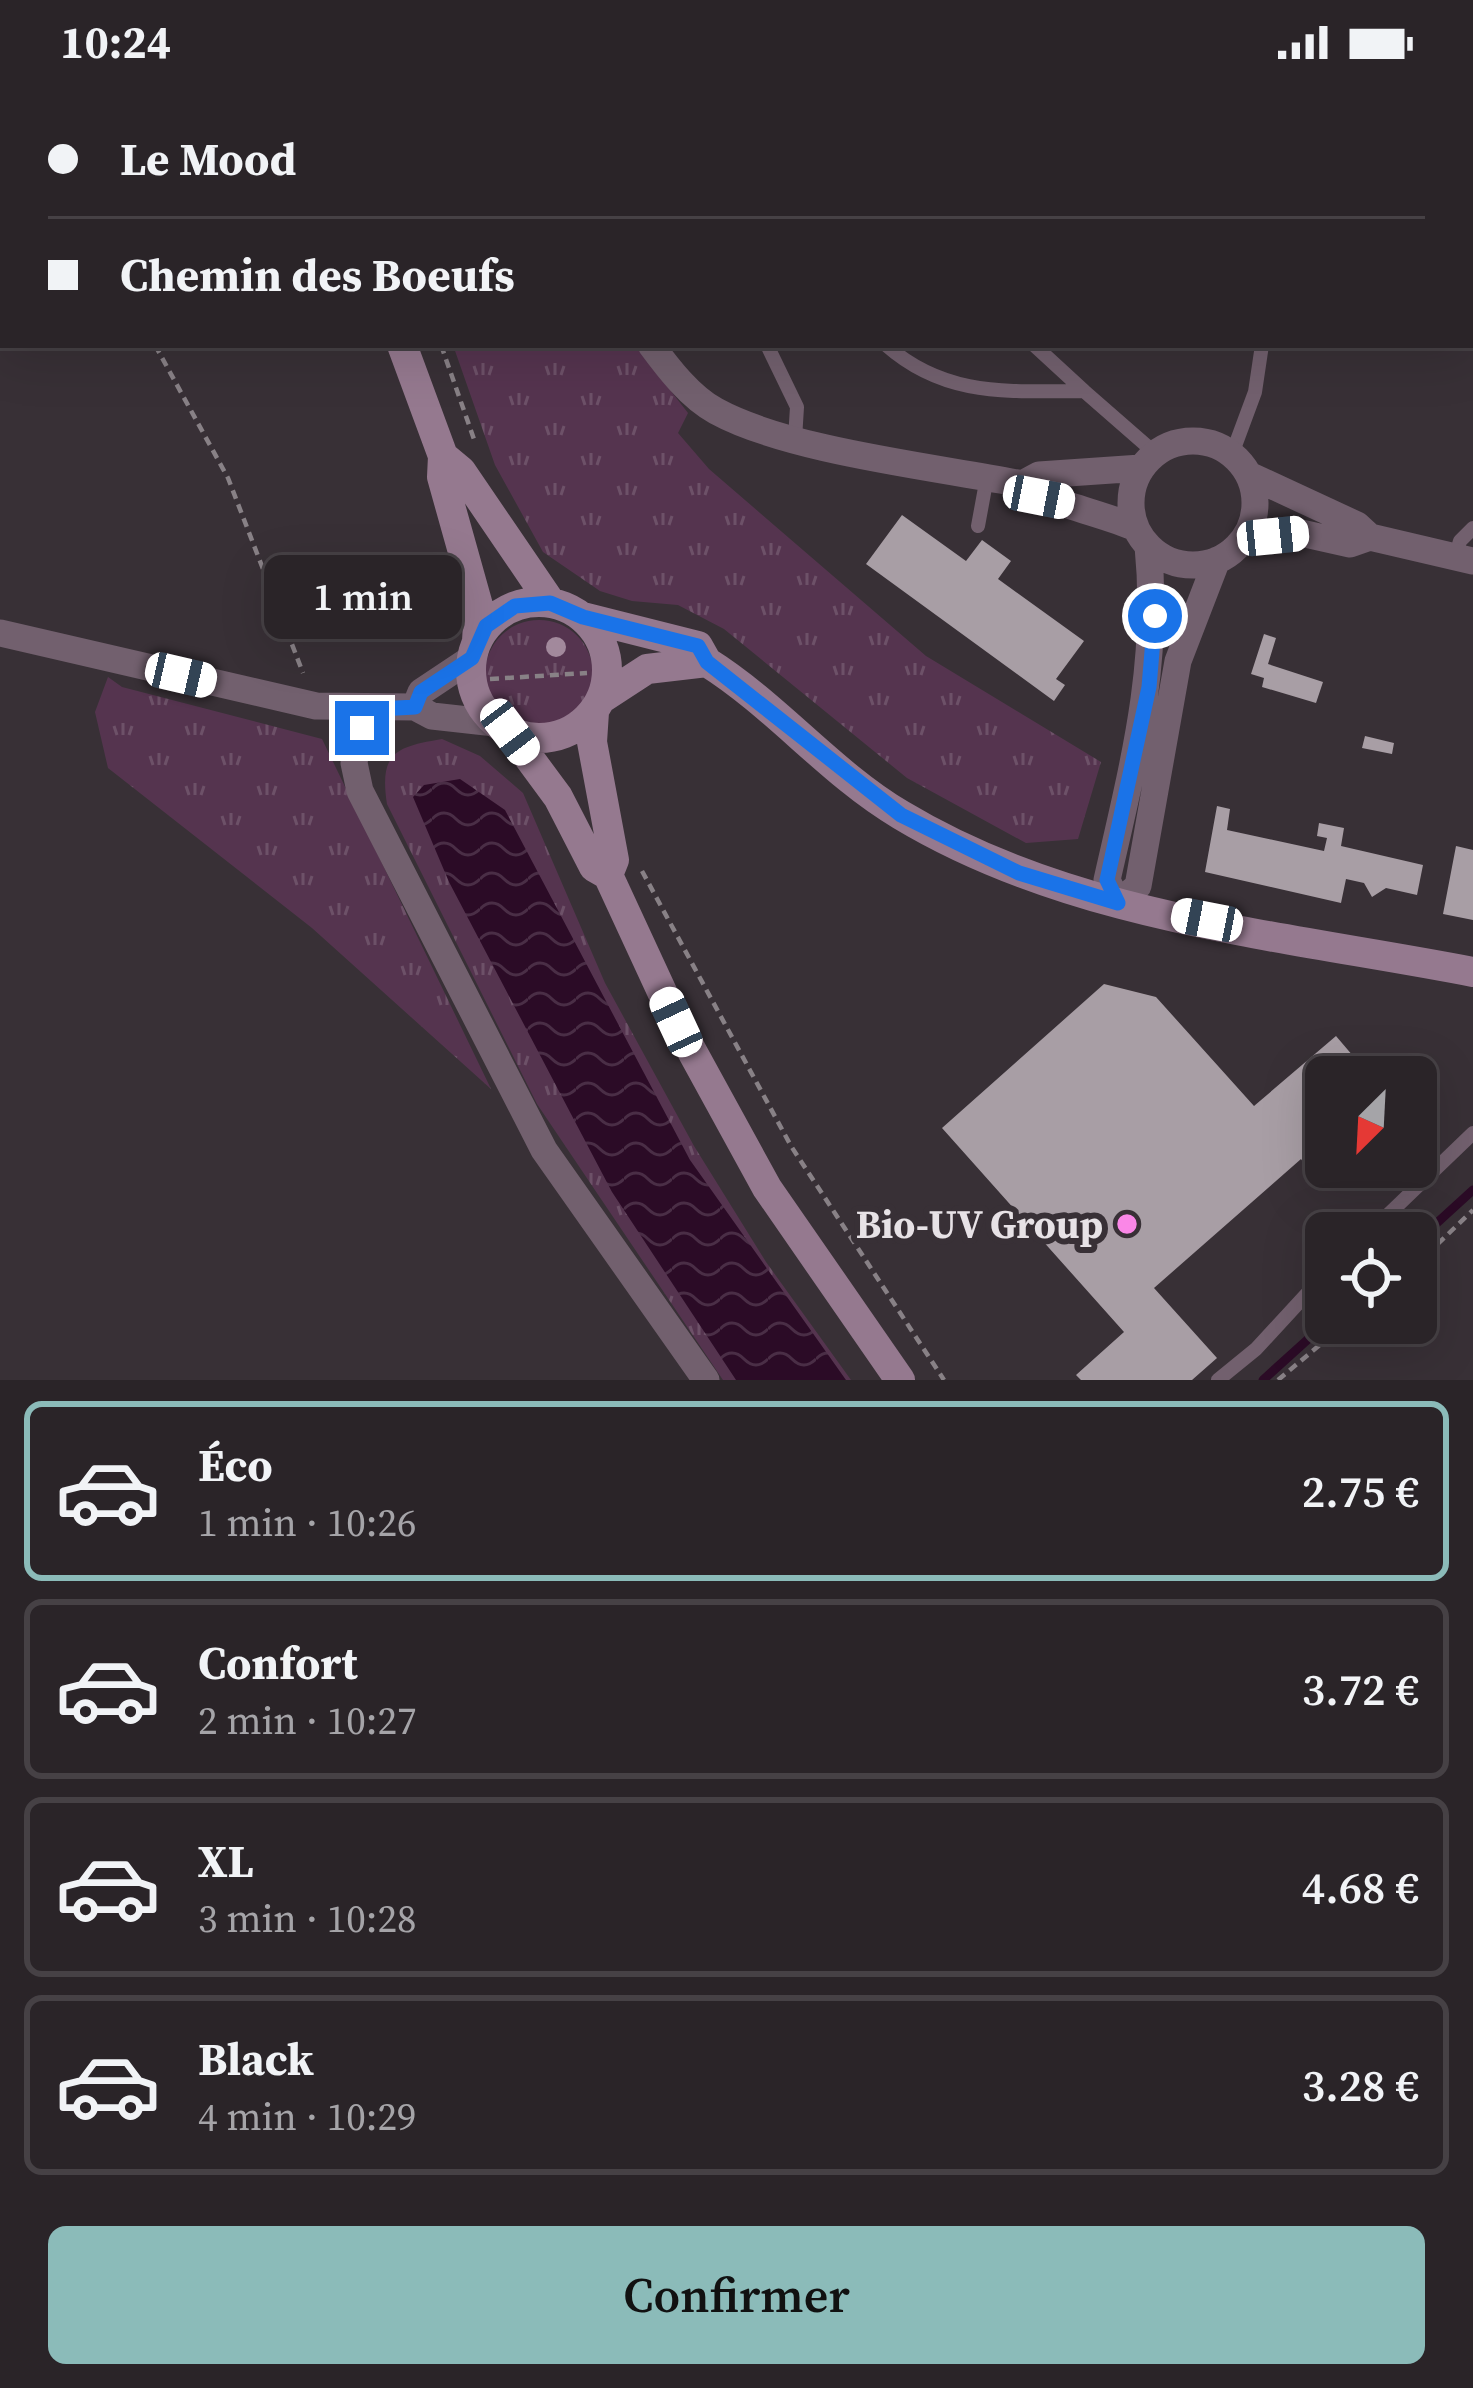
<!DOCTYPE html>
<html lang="fr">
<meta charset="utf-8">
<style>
:root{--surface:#2a2428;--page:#322c30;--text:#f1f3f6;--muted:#a5a4a8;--line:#464145;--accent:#8bbbb9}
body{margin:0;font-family:"Source Serif 4",serif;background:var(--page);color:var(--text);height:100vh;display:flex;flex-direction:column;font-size:45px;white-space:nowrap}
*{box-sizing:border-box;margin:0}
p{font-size:39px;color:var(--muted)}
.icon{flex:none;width:66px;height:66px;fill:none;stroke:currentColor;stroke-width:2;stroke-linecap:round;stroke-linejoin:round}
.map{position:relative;height:1296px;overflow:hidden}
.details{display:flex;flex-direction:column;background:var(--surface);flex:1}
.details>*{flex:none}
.top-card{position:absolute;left:0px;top:0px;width:1473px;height:264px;box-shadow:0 12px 48px #0002,0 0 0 3px var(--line);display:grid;align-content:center;height:264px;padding:0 48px;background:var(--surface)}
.needle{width:78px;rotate:204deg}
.buttons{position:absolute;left:1305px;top:972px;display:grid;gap:24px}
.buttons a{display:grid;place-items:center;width:132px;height:132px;border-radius:18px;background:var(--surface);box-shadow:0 12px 48px #0002,0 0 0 3px var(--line);font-size:60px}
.end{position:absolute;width:54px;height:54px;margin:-27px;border:15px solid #1a73e8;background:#fff;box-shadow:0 0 0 6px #fff}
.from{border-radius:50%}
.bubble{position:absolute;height:84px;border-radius:18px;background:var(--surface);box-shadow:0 12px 48px #0002,0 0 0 3px var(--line);font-size:39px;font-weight:600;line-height:84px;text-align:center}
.car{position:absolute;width:36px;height:72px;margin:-36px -18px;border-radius:15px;box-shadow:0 0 9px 3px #0007;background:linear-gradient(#fff 24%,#345 0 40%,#fff 0 76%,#345 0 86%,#fff 0)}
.top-card b{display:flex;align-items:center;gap:42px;height:114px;font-size:45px}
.top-card b+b{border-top:3px solid var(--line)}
.top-card i{width:30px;height:30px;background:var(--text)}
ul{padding:21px 0 0;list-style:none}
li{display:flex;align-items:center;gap:36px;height:180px;margin:0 24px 18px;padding:0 24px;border:6px solid var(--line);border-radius:18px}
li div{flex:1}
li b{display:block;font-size:45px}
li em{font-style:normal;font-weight:600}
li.on{border-color:var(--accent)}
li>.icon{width:108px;height:108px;stroke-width:1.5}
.cta{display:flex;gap:24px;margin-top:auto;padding:24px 48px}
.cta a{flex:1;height:138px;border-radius:18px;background:var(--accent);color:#111;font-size:48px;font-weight:600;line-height:138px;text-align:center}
.status{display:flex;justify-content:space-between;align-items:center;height:84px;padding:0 60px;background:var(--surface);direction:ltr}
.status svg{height:33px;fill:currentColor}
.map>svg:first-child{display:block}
.grass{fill:url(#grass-tufts)}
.water{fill:url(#water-waves)}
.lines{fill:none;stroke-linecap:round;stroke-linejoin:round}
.stream{stroke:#2b0b26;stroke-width:9}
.building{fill:#a89ea5}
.path{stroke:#888186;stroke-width:4.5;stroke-dasharray:9 6;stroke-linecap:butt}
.lane{stroke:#72606e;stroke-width:14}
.street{stroke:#72606e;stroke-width:27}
.secondary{stroke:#95798f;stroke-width:30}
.tree{fill:#a2899c}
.route{stroke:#1a73e8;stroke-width:15}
.poi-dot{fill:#fa87e7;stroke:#383036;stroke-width:4.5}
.labels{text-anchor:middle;stroke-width:12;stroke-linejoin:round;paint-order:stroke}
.poi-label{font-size:39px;font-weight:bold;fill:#e7e2e6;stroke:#383036;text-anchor:end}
</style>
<div class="status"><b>10:24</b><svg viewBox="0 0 49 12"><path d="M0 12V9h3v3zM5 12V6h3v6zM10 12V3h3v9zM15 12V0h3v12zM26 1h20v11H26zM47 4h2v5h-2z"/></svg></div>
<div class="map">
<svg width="1473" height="1296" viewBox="0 0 1473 1296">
<defs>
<pattern id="grass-tufts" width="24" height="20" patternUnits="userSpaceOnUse" patternTransform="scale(3)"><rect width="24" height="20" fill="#55344f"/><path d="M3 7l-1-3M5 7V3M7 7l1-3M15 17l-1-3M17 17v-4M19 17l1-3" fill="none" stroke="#6d5168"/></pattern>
<pattern id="water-waves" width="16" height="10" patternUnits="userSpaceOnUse" patternTransform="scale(3)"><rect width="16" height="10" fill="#2b0b26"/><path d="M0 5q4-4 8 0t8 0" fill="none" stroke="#4a2e46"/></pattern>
</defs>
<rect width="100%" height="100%" fill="#383036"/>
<path class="grass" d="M453,261H635L688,329L678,349L709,385L926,572L1101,678L1078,755L1026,759L907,694L724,545L678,521L632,517L600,507L543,468L495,381Z
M485 590a54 54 0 1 1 108 0a54 54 0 1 1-108 0Z
M108,593L122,603L322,655L491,1005L312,844L108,684L95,628Z
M442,655L480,672L523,709L605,899L694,1062L766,1178L851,1296H723L537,1020L387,720C379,668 396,663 442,655Z"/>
<path class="water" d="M460,695L505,726L690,1076L846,1296H736L612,1108L449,798L413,713L424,701Z"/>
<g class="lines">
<path class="stream" d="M1416,1158L1473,1106
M1263,1296L1326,1239"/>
</g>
<path class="building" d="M902,431L966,477L982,456L1011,477L998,495L1084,557L1056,595L1065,601L1054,617L866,480Z
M1264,550L1276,554L1268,580L1323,598L1316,619L1262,603L1264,594L1251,590Z
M1365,652L1394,659L1392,670L1362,664Z
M1217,722L1230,725L1227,746L1324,767L1327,754L1317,752L1319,739L1344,744L1341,762L1423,781L1417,811L1386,804L1372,813L1364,799L1346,795L1341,819L1205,788Z
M1456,762L1473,766V836L1443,830Z
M1104,900L1156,913L1254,1022L1336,952L1371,993H1326V1074L1310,1088L1301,1075L1154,1204L1217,1274L1192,1296H1081L1076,1291L1124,1248L942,1044Z"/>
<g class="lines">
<path class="path" d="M24,0L25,3
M350,0L351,3
M155,261L228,394L303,589
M441,261L475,358
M490,595L587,589
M642,787L791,1062L944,1296
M1416,1181L1473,1126
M1278,1296L1346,1239"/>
<path class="lane" d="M778,0L779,3
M767,261L797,323L795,355
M886,261C946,314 1009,307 1084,307L1155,369
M1034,261L1084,307
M1232,370L1255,308L1262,261
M978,442L987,393
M1455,474L1460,457L1473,444
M1369,1149L1473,1049
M1218,1296L1256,1265L1326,1189"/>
<path class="street" d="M470,0L471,3
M651,261C668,284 690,313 716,327C789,367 936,383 1022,400C1047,419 1102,429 1136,444
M1131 419a62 62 0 1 1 124 0a62 62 0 1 1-124 0Z
M1249,391L1357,441L1370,453L1473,477
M1022,400L1039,391L1141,384
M1244,455L1301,449L1350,460L1370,453
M1148,462C1160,581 1133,681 1107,796L1118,819L1138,802L1178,577L1217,476
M0,549L316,622L415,623
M415,623L432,632L495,639
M415,623L421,608L472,574
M362,626L354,679L360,707L544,1066L706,1296"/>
<path class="secondary" d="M308,0L309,3
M402,261L443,372L442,393L479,525L477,557
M443,372L461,387L551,519
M471 586a68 68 0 1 1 136 0a68 68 0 1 1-136 0Z
M583,533L698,562L707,578C777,622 830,689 901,731C1072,834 1282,851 1473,888
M601,615L647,585L707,578
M594,628L592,658L614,776L608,791
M510,648L558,713L594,783L608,791L676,938L767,1104L900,1296"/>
</g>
<circle class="tree" cx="556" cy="563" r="10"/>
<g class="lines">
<path class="route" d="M362,644V626L415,623L421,608L472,574L486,542L515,522L550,519L583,533L698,562L707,578L901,731L1019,789L1118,819L1107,796L1149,603L1155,532"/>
</g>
<circle class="poi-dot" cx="1127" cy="1140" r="12"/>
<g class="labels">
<g class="poi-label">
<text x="1103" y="1154">Bio-UV Group</text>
</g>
</g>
</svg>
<div class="buttons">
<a><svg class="needle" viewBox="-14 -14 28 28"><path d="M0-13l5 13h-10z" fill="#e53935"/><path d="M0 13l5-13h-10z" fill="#a5a4a8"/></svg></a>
<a><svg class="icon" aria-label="locate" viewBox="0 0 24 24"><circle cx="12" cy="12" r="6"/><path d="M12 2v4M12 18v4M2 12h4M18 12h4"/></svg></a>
</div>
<i class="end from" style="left:1155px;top:532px"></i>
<i class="end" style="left:362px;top:644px"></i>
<div class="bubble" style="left:264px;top:471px;width:198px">1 min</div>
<i class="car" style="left:1039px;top:413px;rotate:101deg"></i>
<i class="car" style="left:1273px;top:452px;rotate:84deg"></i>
<i class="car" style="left:181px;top:591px;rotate:103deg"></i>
<i class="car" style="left:510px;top:648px;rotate:143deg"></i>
<i class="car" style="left:1207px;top:836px;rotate:281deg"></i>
<i class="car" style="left:676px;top:938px;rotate:335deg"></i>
<div class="top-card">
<b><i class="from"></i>Le Mood</b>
<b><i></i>Chemin des Boeufs</b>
</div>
</div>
<section class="details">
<ul>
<li class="on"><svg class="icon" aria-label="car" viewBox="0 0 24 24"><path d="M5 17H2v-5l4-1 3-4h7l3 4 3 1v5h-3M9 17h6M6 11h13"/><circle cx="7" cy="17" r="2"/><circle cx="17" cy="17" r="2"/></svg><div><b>Éco</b><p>1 min · 10:26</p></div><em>2.75 €</em></li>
<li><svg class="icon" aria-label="car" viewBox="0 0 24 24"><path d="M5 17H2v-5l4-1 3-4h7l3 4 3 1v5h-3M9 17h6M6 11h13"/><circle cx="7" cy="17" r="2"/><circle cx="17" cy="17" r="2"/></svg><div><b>Confort</b><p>2 min · 10:27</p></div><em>3.72 €</em></li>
<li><svg class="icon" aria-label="car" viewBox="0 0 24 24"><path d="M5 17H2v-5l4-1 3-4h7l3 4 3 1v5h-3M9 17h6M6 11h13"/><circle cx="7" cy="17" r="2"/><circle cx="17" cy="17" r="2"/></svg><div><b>XL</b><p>3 min · 10:28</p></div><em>4.68 €</em></li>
<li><svg class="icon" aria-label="car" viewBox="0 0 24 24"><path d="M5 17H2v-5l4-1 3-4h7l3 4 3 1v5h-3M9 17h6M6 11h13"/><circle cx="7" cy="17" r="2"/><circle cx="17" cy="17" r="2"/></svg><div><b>Black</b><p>4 min · 10:29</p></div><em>3.28 €</em></li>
</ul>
<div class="cta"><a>Confirmer</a></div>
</section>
